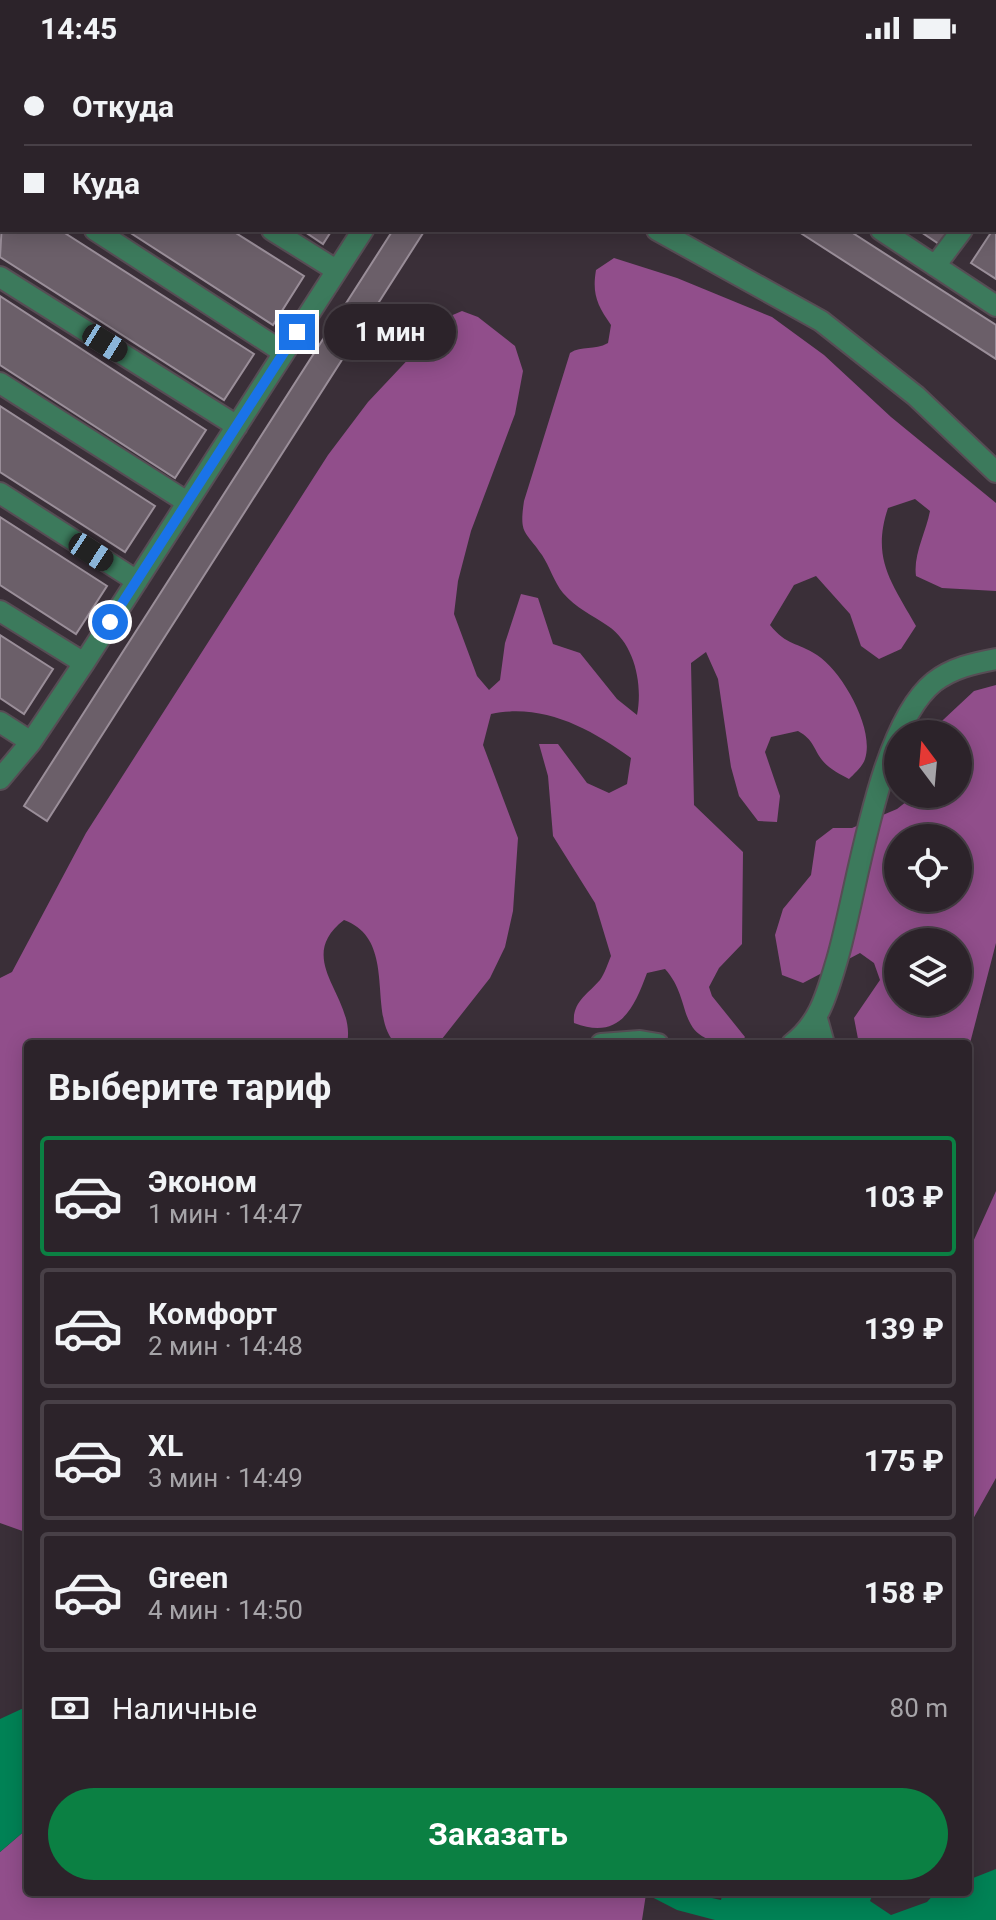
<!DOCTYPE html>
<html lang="ru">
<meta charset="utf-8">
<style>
:root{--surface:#2c232a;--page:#342b32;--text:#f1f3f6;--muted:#a6a4a8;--line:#484047;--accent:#0b8043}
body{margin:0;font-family:Roboto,sans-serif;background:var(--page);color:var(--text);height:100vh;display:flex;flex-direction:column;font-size:30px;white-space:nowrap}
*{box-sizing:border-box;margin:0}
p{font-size:26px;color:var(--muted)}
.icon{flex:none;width:44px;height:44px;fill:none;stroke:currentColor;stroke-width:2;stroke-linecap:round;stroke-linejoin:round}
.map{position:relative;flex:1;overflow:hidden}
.sheet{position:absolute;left:24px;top:984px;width:948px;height:856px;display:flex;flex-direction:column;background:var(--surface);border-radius:8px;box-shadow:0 4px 20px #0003,0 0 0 2px var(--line)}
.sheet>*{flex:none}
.top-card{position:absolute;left:0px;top:0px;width:996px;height:176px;box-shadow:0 4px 20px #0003,0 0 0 2px var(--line);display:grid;align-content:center;height:176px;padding:0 24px;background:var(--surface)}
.needle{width:52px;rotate:344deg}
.fabs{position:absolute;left:884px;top:664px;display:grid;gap:16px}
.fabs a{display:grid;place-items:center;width:88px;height:88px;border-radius:50%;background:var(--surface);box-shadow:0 4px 20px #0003,0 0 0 2px var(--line);font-size:40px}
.end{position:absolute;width:36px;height:36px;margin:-18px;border:10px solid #1a73e8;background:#fff;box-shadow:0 0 0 4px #fff}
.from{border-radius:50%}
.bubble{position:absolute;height:56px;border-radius:28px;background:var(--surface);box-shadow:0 4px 20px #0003,0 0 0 2px var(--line);font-size:26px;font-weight:700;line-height:56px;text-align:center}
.car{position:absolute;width:24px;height:48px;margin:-24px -12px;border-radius:10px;box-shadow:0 0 6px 2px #0007;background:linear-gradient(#222 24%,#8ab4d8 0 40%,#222 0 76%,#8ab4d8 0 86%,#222 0)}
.top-card b{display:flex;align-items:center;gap:28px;height:76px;font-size:30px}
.top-card b+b{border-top:2px solid var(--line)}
.top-card i{width:20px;height:20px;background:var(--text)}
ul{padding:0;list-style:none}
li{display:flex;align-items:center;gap:24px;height:120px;margin:0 16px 12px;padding:0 8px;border:4px solid var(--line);border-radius:8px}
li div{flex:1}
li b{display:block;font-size:30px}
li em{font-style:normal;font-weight:700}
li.current{border-color:var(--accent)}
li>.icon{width:72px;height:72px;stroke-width:1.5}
h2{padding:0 24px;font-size:36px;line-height:96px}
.pay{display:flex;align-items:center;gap:20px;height:88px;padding:0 24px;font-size:30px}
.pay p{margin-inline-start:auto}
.cta{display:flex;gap:16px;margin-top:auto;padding:16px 24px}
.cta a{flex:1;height:92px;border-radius:48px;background:var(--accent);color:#fff;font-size:32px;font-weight:700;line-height:92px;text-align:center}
.status{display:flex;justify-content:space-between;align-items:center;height:56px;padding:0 40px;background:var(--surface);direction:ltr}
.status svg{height:22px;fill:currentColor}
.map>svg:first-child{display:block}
.forest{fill:#914e8b;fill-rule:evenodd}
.water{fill:#008255}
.building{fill:#6b5f69;stroke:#9a8e99;stroke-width:2}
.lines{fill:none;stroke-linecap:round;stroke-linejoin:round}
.minor-casing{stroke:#574d55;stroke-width:24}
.minor{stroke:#3c7a5c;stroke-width:20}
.route{stroke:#1a73e8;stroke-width:10}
</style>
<div class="status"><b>14:45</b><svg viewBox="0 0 49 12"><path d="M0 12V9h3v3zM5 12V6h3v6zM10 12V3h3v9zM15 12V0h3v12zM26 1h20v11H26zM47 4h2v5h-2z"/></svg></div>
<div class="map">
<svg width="996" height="1864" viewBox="0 0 996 1864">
<rect width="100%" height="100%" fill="#3a2f38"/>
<path class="forest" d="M614,202L677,222L772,261L824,299L891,361L996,447V535L942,532L916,520C913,499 926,476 930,455L915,443L888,452C871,503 892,527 916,570L901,593L879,603L861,590L850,558L816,520L794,529L770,569C787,590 797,586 817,599C842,615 875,673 865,703C863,710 854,718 849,723C840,718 829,713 822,704C813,692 814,684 798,675L771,681L765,696L780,740L777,766L758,765L739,740L731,711L718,623L706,596L691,607L694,749L743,796L742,888L719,912L709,931L712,940L745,981L740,988C671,988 696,947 665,913L647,917C634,952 620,985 574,967C572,946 588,938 600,924C605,917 608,907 611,900L595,847L553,780L548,720L539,688H558L587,727L609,737L627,728L631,702C589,672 543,647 491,658L483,689L518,782L513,855L505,891L490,922L438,988H396C366,960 399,884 344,864C292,904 357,941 347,988H28V1477L0,1467V922L12,916L86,777L328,399L368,346L448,261L462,255L478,261L515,290L523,315L515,358L471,475L458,525L454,558L477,620L489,634L500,624L505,587L521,538L538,542L553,588L580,597L617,643L637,659C643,629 635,588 608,570C592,559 576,552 563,537C554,526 550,511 542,499C525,474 519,479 524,445L570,297C582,289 594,295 608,287L611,269C597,249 592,238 596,214Z
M996,629V887L968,995V988H859L854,962L880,924L874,907L860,897L803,927L782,919L775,879L783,853L811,819L816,785L833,772H852L897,753L916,738H958V678H928L974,635ZM898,782H958V842H898ZM898,886H958V946H898Z
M996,1135V1422L973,1463L968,1518V1197Z
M28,1772V1836L646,1838L642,1864H0V1796Z"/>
<path class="water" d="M28,1650V1772L0,1796V1663Z
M996,1813V1864H715L677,1854L646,1838L599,1836H684L721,1844L723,1836H874L870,1845L891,1859L927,1846L936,1836H968V1824Z"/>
<path class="building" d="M0,0H55L2,2L0,87Z
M197,0H250L253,2H200Z
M308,0H361L364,2H311Z
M815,0H915L918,2H818Z
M994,51L996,52L994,103Z
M2,167V174H60L254,298L224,344L0,201Z
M996,169V223L971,207Z
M126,174H231L304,220L273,269Z
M302,174H332L323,188Z
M393,174H425L47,765L24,750Z
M796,174H848L996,269V303Z
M918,174H948L939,188Z
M0,240L206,374L175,422L0,309Z
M0,350L155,450L125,496L0,416Z
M0,461L107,530L76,578L0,529Z
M0,579L53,613L24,658L0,642Z"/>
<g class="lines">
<defs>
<path id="minor" d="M166,0L169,2
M285,0L288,2
M404,0L406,2
M784,0L787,2
M952,0L955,2
M80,2L81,0
M461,2V0
M574,2L575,0
M697,2L699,0
M994,27L996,29
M0,127L2,124
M994,129L996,126
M95,174L283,296
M272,174L336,214
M657,174L821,265L916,340L996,416
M881,174L996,250
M935,210L962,174
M0,221L237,370
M0,327L187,446
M0,437L137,525
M0,555L84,607
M0,666L31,686
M0,723L31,686L84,607L363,174
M817,963L824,988
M601,988L640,985L658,988
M792,988C820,967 827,937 837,904C858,832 878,671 934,626C952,612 974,607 996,603"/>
</defs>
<use href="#minor" class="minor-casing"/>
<use href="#minor" class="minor"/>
</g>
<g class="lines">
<path class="route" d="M110,566L297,276"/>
</g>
</svg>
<div class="fabs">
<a><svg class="needle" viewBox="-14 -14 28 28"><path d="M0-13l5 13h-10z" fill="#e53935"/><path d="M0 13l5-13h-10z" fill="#a6a4a8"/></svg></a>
<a><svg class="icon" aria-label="locate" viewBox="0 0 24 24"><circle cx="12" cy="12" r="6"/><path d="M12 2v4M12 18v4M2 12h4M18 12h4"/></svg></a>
<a><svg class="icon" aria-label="layers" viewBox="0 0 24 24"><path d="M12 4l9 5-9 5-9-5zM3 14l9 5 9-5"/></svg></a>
</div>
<i class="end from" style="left:110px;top:566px"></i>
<i class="end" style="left:297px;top:276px"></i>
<div class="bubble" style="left:324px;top:248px;width:132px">1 мин</div>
<i class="car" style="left:105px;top:287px;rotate:122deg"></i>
<i class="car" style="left:91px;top:496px;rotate:123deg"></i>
<div class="top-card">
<b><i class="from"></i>Откуда</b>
<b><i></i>Куда</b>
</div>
<section class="sheet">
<h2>Выберите тариф</h2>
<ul>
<li class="current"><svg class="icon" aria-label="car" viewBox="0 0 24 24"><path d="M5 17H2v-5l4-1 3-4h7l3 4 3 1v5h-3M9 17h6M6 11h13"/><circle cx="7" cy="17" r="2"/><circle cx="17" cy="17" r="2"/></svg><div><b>Эконом</b><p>1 мин · 14:47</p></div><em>103 ₽</em></li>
<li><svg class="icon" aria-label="car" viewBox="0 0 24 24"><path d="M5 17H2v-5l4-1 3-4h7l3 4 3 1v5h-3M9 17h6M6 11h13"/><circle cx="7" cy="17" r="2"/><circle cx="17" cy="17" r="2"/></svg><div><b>Комфорт</b><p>2 мин · 14:48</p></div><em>139 ₽</em></li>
<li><svg class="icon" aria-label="car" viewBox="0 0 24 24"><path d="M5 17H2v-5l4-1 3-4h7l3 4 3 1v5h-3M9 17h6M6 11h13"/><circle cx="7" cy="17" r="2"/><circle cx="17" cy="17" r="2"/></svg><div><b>XL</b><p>3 мин · 14:49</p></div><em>175 ₽</em></li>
<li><svg class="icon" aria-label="car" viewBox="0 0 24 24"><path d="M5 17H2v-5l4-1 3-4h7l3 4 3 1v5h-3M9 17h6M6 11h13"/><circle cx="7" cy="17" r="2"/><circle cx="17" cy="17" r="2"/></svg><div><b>Green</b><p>4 мин · 14:50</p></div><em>158 ₽</em></li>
</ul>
<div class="pay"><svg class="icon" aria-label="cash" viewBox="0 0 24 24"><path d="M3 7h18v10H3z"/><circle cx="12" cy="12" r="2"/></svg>Наличные<p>80 m</p></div>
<div class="cta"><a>Заказать</a></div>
</section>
</div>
